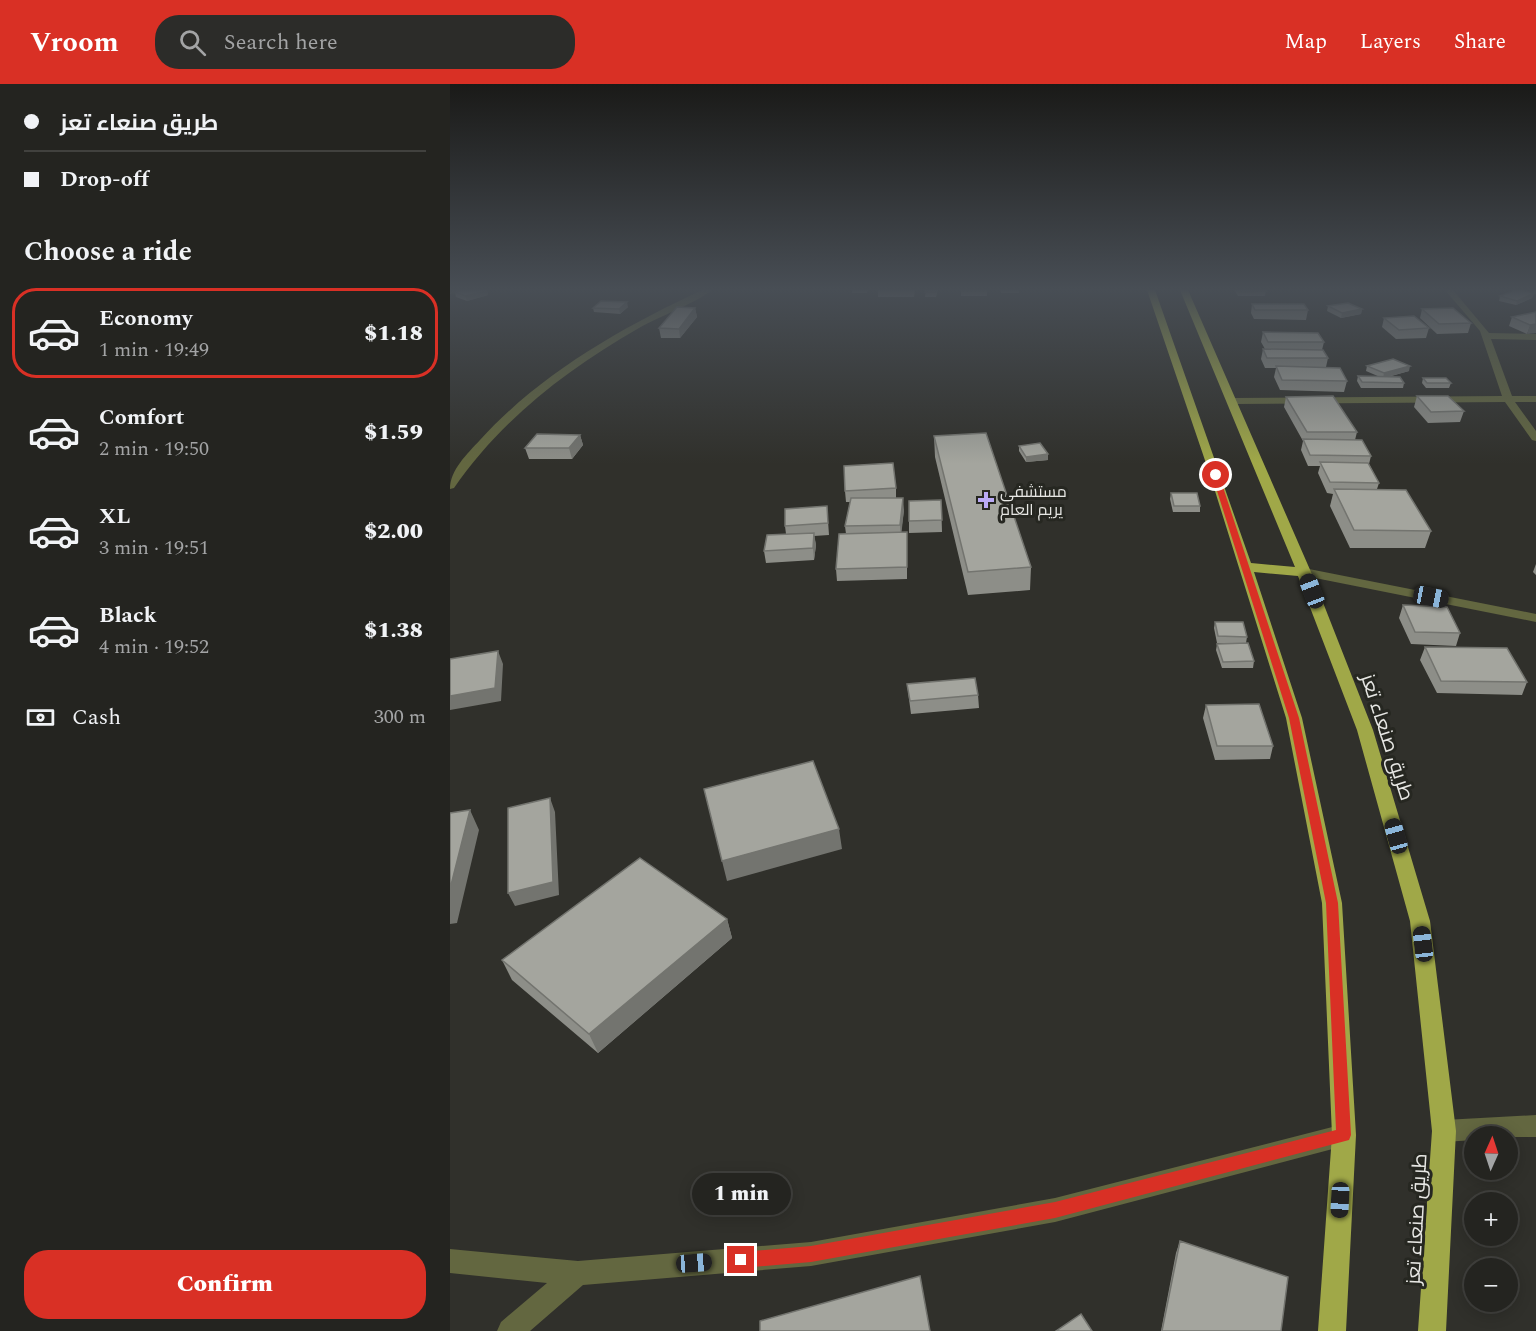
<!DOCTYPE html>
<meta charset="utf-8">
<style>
:root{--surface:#242420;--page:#2c2c29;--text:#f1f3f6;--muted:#a3a4a5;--line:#41413e;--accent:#d93025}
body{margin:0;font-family:Spectral,Cairo,serif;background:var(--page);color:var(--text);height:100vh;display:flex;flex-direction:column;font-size:22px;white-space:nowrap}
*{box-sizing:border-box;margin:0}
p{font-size:20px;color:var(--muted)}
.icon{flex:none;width:33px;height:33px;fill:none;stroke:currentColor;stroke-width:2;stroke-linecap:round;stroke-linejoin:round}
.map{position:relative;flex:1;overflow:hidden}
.side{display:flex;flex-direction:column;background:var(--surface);width:450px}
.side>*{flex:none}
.top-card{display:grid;align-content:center;height:132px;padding:0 24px;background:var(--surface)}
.needle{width:39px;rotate:3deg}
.tools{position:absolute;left:1014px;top:1042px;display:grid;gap:12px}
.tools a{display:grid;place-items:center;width:54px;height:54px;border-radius:50%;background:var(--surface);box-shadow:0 3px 15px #0003,0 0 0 2px var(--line);font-size:30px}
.end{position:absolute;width:27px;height:27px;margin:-14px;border:8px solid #d93025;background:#fff;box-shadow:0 0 0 3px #fff}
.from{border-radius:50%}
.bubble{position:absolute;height:42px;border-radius:21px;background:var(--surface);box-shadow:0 3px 15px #0003,0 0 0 2px var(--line);font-size:20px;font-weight:800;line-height:42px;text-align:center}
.car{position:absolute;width:18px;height:36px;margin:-18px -9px;border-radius:8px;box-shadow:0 0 4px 2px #0007;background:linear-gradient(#222 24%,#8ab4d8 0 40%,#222 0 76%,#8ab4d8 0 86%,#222 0)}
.top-card b{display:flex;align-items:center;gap:21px;height:57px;font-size:22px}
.top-card b+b{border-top:2px solid var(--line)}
.top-card i{width:15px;height:15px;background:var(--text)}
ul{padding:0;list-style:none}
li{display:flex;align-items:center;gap:18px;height:90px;margin:0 12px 9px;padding:0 12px;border:3px solid transparent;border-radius:24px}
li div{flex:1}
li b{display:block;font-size:22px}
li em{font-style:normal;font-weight:800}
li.selected{border-color:var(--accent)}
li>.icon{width:54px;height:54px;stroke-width:1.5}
h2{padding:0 24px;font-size:27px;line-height:72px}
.pay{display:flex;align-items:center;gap:15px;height:66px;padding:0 24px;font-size:22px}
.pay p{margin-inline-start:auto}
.action{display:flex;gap:12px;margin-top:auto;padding:12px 24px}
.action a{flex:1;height:69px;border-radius:24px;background:var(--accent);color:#fff;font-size:24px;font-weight:800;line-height:69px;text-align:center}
header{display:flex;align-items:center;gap:36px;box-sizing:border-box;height:84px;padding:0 30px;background:var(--accent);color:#fff}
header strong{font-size:28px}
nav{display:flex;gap:33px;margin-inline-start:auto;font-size:21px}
.search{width:420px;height:54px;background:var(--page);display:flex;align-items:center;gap:15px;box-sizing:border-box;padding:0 21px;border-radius:24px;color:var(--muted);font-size:22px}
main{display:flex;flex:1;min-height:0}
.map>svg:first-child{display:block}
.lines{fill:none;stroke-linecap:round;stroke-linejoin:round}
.minor{fill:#636740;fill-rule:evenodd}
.tertiary{fill:#636740;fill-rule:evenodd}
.trunk{fill:#a0a848;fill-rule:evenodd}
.wall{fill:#8d8e88}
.shaded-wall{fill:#73746f}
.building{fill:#a4a59e;stroke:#73746f;stroke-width:1.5}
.route{fill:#d93025}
.poi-dot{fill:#baaaf6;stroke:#262721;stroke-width:2}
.labels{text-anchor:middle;stroke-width:6;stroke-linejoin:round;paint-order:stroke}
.far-poi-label{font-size:16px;fill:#e7e7e4;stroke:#262721;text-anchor:start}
.street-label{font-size:20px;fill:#e7e7e4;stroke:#262721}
</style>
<header>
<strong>Vroom</strong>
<div class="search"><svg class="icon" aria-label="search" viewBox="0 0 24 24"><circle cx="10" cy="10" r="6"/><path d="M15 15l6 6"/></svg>Search here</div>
<nav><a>Map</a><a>Layers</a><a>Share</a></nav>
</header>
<main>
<section class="side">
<div class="top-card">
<b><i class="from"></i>طريق صنعاء تعز</b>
<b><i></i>Drop-off</b>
</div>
<h2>Choose a ride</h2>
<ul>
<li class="selected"><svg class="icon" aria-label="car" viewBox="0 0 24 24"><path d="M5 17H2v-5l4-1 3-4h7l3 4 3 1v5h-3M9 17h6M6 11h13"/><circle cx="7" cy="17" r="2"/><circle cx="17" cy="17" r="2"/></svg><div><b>Economy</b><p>1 min · 19:49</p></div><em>$1.18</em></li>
<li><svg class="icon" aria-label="car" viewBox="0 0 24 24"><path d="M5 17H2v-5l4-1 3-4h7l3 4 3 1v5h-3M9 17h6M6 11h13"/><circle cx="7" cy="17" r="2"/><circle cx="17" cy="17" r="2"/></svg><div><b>Comfort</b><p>2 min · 19:50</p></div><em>$1.59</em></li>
<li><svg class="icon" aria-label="car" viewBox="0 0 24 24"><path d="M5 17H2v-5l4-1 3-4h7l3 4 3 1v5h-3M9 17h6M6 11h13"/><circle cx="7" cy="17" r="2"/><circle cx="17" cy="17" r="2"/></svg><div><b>XL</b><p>3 min · 19:51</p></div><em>$2.00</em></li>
<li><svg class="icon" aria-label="car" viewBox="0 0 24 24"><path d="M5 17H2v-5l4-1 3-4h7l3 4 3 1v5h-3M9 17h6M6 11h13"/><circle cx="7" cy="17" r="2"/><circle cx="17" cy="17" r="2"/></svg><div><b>Black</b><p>4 min · 19:52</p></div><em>$1.38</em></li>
</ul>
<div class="pay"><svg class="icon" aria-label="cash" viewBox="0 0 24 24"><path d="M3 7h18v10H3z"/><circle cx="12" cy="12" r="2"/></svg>Cash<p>300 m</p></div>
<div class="action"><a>Confirm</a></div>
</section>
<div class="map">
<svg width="1086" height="1247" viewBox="0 0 1086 1247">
<rect width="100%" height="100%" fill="#30302b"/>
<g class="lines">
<path class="minor" d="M0,206H22L0,210Z
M252,206H262C244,220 210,232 189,244C116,286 52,335 4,404L0,405C0,386 17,370 30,356C91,289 171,244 252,206Z
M995,206H1003L1039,249L1086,250V256L1041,255L1062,312H1086V318H1065L1086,347V357L1082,356L1055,318L782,320L777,317L782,314L1052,312L1030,247Z
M1086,1031V1053H1024V1056L994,1058L986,1055L983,1047L986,1039L994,1036Z
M894,1040L902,1043L905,1051L902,1059L894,1062L605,1138L361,1182L133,1201L80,1247H47L51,1238L97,1199L0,1189V1165L128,1177L361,1158L605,1114Z"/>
<path class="tertiary" d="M854,484L1086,530V538L850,491L848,488Z"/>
<path class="trunk" d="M697,206H705L801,479L845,483L730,206H738L861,488L923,646L980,837L1006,1047L996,1247H968L982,1047L960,837L907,646L848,492L804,488L852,634L892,819L906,1051L896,1247H868L882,1051L872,819L836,634L760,391Z"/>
</g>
<path class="wall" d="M402,206H418L417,209H402Z
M428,206H465L464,213H428Z
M476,206H488L486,213H475Z
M511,206H537V212H511Z
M550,206H569V209H551Z
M785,206H815L816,207L815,212H788L785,207Z
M1084,206H1086V210H1084L1082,214L1066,221L1049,217L1050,212L1083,209Z
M37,207L38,211L17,217L6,213L5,208Z
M802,220L858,226L856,236L804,235L801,229Z
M878,222L912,225L911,230L891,234L877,227Z
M178,223L170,230L144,228L143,224Z
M245,224L247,233L230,254H211L209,244Z
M972,225L1021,239L1018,249L987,250L970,234Z
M1086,228L1077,250L1059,242L1062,233Z
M934,234L979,244L976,254L946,255L932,243Z
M813,248L874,258L872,266L878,274L876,283L897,297L894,308L830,306L824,293L826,284H815L811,275L813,265H815L811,258Z
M917,282L959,287L938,293L954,299L953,304H911L907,297L908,292L930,293L916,287Z
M973,294L1001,299L999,304H976L972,299Z
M967,312L1014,327L1010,338L978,339L964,323Z
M836,313L907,348L905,356L921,372L919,380L929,399L927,405L981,447L975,464H900L880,422L883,410L877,409L868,389L870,382H858L851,366L853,357L834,323Z
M130,351L133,361L122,375H79L75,364Z
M484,352L581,483L580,506L518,511L485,373Z
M569,362L598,370V376L576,378L569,367Z
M446,404V414L454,426L451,448L457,460V495L387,497L386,485L396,450L395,442L400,418H396L395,407Z
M721,409L750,422V428H723L720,415Z
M491,416L492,448L459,449V437Z
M377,422L379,451L364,452L366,461L364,476L316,479L314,467L336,450L335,442Z
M1086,480V491L1083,488Z
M953,521L1010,549L1006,562L961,560L949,534Z
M765,538L797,553L796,559L804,577L803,584H772L766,566L767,560L796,559H767L764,544Z
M975,563L1077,598L1072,611L987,609L970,576Z
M457,600L528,611L529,624L461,630Z
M756,621L823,662L820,675L765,676L753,634Z
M277,835L282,854L148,969L62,896L52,876Z
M730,1157L831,1247H711L726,1169Z"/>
<path class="shaded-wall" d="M37,207L38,211L17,217L15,212Z
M1084,209L1082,214L1066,221L1067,217Z
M177,218L178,223L170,230L169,225Z
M245,224L247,233L230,254L229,245Z
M912,225L911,230L891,234L892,229Z
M1086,240V249L1077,250L1080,241Z
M960,282L959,287L933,294L934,289Z
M130,351L133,361L122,375L119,364Z
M598,370V376L576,378V373Z
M453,414L454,426L451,453L450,441Z
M364,449L366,461L364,476L363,464Z
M48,567L53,580L51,617L0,626V612Z
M100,714L105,728L109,811L65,822L58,809Z
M20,726L29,746L7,839L0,840V805Z
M389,745L392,765L277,797L272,777Z
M277,835L282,854L148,969L139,950Z"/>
<path class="building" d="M13,206H35L37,207L15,212L5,208Z
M476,206H487L486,208H475Z
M511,206H537V207H511Z
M788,206H815L816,207L789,208Z
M1066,206H1070L1084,209L1067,217L1050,212Z
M151,217L177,218L169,225L143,224Z
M898,219L912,225L892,229L878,222Z
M802,220H854L858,226H805Z
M227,223L245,224L229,245L209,244Z
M1003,224L1021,239L989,240L972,225Z
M1086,228V240L1080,241L1062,233Z
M964,232L979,244L949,246L934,234Z
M813,248L868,249L874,258H818Z
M813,265L873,266L878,274H817Z
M943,275L960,282L934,289L917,282Z
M826,282L890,284L897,297L832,296Z
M908,292L950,293L954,299L912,298Z
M973,294H996L1001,299H977Z
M883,312L907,348H857L836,313Z
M967,312H998L1014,327L981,328Z
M536,349L581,483L518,488L484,352Z
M87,350L130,351L119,364H75Z
M853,355L912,356L921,372L860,371Z
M590,359L598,370L576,373L569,362Z
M870,378L918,379L929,399L880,398Z
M443,379L446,404L395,407L394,382Z
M884,405L956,406L981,447L904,446Z
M721,409H747L750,422H724Z
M401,414H453L450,441L395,442Z
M491,416L492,436L459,437V417Z
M377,422L378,439L335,442V425Z
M457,448V483L386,485L389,450Z
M364,449L363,464L314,467L317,451Z
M953,521L997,523L1010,549L965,548Z
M765,538H793L797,553L768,552Z
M798,559L804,577L773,578L767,560Z
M975,563L1057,564L1077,598L991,597Z
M48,567L45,604L0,612V575Z
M525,594L528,611L460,617L457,600Z
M809,620L823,662H767L756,621Z
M363,677L389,745L272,777L254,705Z
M100,714L103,798L58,809V724Z
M20,726L0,805V729Z
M190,774L277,835L139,950L52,876Z
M730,1157L838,1193L831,1247H712Z
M470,1192L480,1247H310V1237Z
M631,1230L642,1247H606Z"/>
<linearGradient id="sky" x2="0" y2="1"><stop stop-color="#1a1a18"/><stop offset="0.54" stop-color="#484e55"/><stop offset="1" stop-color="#484e55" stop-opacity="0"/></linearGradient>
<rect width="1086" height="380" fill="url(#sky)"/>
<path class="route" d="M766,389L769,391L849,634L888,819L901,1051L899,1056L605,1134L361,1178L291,1184L285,1181L283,1176L285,1170L291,1168L361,1162L605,1118L886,1046L876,819L839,634L762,391Z"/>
<path class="poi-dot" d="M533 407h6v6h6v6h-6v6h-6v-6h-6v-6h6z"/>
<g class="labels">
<g class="far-poi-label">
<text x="550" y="413">مستشفى<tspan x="550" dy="18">يريم العام</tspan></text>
</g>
<g class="street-label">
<text transform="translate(938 653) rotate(72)" y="7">طريق صنعاء تعز</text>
<text transform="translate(966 1135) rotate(-87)" y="7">طريق صنعاء تعز</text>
</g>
</g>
</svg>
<div class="tools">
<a><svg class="needle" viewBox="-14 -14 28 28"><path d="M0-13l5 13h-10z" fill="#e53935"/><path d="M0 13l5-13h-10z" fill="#a3a4a5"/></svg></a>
<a>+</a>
<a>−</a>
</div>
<i class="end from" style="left:766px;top:391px"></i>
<i class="end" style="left:291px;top:1176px"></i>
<div class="bubble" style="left:242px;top:1089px;width:99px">1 min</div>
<i class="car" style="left:862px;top:507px;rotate:339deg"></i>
<i class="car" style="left:981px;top:513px;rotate:101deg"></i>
<i class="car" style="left:946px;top:752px;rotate:344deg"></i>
<i class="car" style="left:973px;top:860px;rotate:353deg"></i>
<i class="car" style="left:890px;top:1116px;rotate:183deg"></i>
<i class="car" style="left:244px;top:1179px;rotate:86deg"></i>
</div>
</main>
